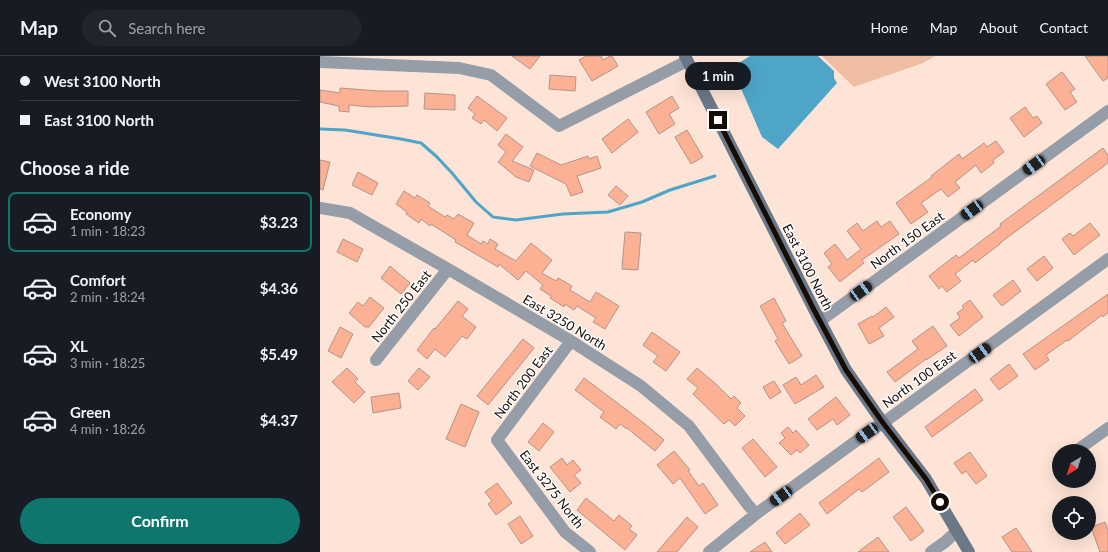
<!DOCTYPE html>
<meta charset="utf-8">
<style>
:root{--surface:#171b24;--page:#20242c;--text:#f1f3f6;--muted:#9ea1a6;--line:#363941;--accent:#0f766e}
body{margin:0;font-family:Lato,sans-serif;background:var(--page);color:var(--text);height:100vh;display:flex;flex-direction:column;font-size:15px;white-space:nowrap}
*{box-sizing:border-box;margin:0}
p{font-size:13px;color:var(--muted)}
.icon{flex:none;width:22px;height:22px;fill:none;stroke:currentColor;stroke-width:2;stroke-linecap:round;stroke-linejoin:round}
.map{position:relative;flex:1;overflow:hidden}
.sheet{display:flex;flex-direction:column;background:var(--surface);width:320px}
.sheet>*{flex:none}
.hud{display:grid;align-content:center;height:88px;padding:0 20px;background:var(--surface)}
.needle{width:26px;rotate:218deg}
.buttons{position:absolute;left:732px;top:388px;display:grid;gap:8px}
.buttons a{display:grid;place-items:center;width:44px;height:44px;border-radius:50%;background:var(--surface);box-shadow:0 4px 16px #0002;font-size:20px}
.end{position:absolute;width:18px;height:18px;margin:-9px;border:5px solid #160c06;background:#fff;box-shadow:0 0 0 2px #fff}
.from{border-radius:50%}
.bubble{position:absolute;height:28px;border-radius:14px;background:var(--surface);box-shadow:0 4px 16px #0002;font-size:13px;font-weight:700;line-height:28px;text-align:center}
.car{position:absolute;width:12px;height:24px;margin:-12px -6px;border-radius:5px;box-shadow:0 0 3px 1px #0007;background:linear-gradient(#222 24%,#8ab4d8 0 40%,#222 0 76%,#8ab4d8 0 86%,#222 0)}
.hud b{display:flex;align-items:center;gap:14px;height:38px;font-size:15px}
.hud b+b{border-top:1px solid var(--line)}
.hud i{width:10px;height:10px;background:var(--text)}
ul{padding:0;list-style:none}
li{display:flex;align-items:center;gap:12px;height:60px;margin:0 8px 6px;padding:0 12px;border:2px solid transparent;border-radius:8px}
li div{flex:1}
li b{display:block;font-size:15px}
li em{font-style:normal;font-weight:700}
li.selected{border-color:var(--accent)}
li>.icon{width:36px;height:36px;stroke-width:1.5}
h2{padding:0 20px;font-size:18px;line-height:48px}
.action{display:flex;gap:8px;margin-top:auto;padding:8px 20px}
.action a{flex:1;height:46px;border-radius:24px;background:var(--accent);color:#fff;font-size:16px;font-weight:700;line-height:46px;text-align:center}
header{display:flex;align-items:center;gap:24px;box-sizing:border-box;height:56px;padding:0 20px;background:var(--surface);border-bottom:1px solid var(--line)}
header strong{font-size:19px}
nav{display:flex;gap:22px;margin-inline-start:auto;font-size:14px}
.search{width:280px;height:36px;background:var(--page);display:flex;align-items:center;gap:10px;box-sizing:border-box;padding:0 14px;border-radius:22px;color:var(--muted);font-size:15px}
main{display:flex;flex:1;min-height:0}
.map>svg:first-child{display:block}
.green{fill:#efbda2}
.water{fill:#4ea5c7}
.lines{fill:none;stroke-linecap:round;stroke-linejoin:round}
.stream{stroke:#4ea5c7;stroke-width:3}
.building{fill:#fcb094;stroke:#b49488}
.street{stroke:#949da8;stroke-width:12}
.secondary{stroke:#6b7888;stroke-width:12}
.route{stroke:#160c06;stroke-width:5}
.labels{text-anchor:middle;stroke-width:3;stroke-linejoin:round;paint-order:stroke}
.street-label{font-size:13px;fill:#160c06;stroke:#fff}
</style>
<header>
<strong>Map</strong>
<div class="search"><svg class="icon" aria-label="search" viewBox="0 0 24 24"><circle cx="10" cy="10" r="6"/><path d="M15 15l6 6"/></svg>Search here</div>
<nav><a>Home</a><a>Map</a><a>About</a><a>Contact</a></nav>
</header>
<main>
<section class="sheet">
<div class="hud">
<b><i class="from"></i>West 3100 North</b>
<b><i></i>East 3100 North</b>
</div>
<h2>Choose a ride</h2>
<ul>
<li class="selected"><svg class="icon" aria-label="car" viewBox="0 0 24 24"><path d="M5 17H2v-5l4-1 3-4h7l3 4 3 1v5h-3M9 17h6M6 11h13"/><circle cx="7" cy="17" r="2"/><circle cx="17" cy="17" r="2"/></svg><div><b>Economy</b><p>1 min · 18:23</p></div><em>$3.23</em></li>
<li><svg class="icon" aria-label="car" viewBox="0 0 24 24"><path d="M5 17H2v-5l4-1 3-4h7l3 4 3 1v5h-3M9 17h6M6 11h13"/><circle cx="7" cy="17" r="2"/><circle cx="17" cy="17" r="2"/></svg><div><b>Comfort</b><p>2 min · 18:24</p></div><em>$4.36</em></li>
<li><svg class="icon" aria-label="car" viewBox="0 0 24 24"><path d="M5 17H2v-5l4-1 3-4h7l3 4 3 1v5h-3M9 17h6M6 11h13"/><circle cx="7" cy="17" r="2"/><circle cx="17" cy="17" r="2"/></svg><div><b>XL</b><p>3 min · 18:25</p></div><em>$5.49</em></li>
<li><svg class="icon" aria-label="car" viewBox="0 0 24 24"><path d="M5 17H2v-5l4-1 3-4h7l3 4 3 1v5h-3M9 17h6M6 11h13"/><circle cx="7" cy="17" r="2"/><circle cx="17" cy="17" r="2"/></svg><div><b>Green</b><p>4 min · 18:26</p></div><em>$4.37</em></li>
</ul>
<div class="action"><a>Confirm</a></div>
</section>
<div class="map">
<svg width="788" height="496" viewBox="0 0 788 496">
<rect width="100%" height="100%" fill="#fee4d6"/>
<path class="green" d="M502,0H615L603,7L534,31Z"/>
<path class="water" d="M430,0H498L514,15V22L517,27L458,93L442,81L416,21L419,7Z"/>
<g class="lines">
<path class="stream" d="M0,73L25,74L81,83L101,87L117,101L132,117L156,146L173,161L196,164L243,158L288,156L322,146L350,134L395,120"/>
</g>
<path class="building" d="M192,0H220L210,13Z
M266,0H281L283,4L290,0H292L298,10L272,25L259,4Z
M765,0H788V22L783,25Z
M742,16L755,33L750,36L757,46L745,54L726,28Z
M230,19L256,21L255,35L229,33Z
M20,32L59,35H88V50L50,51L29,49V56L19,55V50L0,46V34L20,37Z
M105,37L135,39V54L104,53Z
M157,40L187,62L177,75L164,64L161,68L152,62L155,58L148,52Z
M352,40L359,52L349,58L355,68L339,78L326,56Z
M705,51L713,62L717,60L722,67L704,81L690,62Z
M308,63L318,76L292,97L282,83Z
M367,74L383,101L371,108L355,81Z
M186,78L203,91L192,105L214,114L209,126L196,121L178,106L186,96L178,89Z
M676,85L684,96L673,104L674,107L661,117L656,109L635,126L640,132L628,141L621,133L601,147L608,156L591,168L576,147L612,121L611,120L639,98L642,103L664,87L667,91Z
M783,92L788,99V107L680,187V188L655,207L653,204L635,218L641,225L627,236L622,230L619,233L609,220L636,199L639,202L681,170L680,168Z
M217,97L241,109L268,100L269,103L277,100L281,112L257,120L263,136L251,140L246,128L210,110Z
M0,104L10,106L3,134L0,133Z
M38,116L58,127L52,139L32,129Z
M296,130L308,140L300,149L288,139Z
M84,135L95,142L97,139L110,147L108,150L125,161L127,159L134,163L138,158L154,167L147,179L161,188L163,185L168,188L170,183L178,188L175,193L196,205L211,187L232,204L222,217L236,225L238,222L252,230L250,234L270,246L276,236L299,250L285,273L273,266L276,262L257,250L254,254L245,248L244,251L230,242L231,240L220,233L223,229L206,215L198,224L179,208L178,211L135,186L136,184L111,168L110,170L101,163L99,167L86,158L87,156L76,148Z
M557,165L561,171L570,165L579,178L542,204L544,207L520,226L508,211L512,208L504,197L515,188L527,204L541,193L527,175L537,167L543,175Z
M770,167L780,179L754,199L742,183L750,177L753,180Z
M305,176L321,177L318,214L302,213Z
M23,183L43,193L37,206L17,196Z
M724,200L733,212L717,225L707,213Z
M70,210L90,227L81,238L61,222Z
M693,224L701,235L682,250L673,239Z
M788,238V257L783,261L782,259L748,285L747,284L726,299L729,304L715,314L703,298Z
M50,241L64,252L49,271H45L29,257L38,246L43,250Z
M454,242L466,265L462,267L482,300L469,308L455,285L458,283L440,250Z
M650,244L663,261L639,280L630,269L640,262L637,257L644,252L642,250Z
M138,245L148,253L142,260L156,271L147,283L142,280L125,301L115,293L107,303L97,294L114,272L115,273Z
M566,251L574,261L559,272L564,280L549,288L538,268L552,260L553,261Z
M613,270L627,290L606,304V303L575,326L567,316L598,293L592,285Z
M20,271L33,278L21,302L8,295Z
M332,276L360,296L346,315L333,306L338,300L323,289Z
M203,283L214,292L168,349L157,340Z
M689,308L698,320L679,334L670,323Z
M27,312L38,323L35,326L45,336L34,347L12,326Z
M99,312L110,321L98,334L88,325Z
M377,312L397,329L411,343L414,340L421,347L417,352L425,360L415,370L409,364L404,368L373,338L378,332L367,323Z
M496,319L504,331L475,348L463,329L476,321L481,329Z
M264,322L308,355L325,368L344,384L335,395L307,372V373L300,368L296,373L280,361L284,356L255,334Z
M454,325L461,336L450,343L443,331Z
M655,333L663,344L612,381L605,371Z
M79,337L81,352L53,357L51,341Z
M516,341L530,359L517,369L513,363L497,374L488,363Z
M141,348L159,356L145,391L126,383Z
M223,367L234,376L219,395L208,386Z
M468,371L473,377L476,374L489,389L480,397L477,394L471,399L459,387L465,382L461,377Z
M433,383L457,411L445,421L422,392Z
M354,395L370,414L368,415L379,430L383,427L398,449L385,458L360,422L353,428L337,409Z
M650,396L667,420L656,428L646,415L642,418L634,407Z
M242,402L247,409L253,404L261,414L254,419L261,427L250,436L230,411Z
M559,402L569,416L542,436L539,433L507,458L499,447Z
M177,427L192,447L176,459L168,448L172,445L165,436Z
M266,442L294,465L299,459L312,470L309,473L317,479L305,494L257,454Z
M586,451L604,475L591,485L573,461Z
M480,457L490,469L465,488L456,477Z
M200,460L213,480L201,488L188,468Z
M367,461L378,471L357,496H337Z
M785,466L788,474V496H780L771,471Z
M696,472L712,496H692L682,481Z
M558,481L569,496H538Z
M445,486L452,496H430Z"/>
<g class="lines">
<path class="street" d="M0,6L139,12L171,19L239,70L367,5
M0,152L30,157L128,213L251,285L321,330L369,370L428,449L436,458
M500,265L788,55
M251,285L177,384L245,476L270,496
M56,304L128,213
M756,395L788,372
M389,496L436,458L547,377L563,367L788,203
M611,496L625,486L637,475"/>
<path class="secondary" d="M365,0L500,265L526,314L563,367L606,423L649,496"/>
</g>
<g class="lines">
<path class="route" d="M398,64L493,252L526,314L563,367L606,423L620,446"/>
</g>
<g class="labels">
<g class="street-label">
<text transform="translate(587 184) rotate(-36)" y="5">North 150 East</text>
<text transform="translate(488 211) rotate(63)" y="5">East 3100 North</text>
<text transform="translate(81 250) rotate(-52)" y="5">North 250 East</text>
<text transform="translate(245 266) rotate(31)" y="5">East 3250 North</text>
<text transform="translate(599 323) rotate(-36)" y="5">North 100 East</text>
<text transform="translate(203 326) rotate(-53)" y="5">North 200 East</text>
<text transform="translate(232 433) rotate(52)" y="5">East 3275 North</text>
</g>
</g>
</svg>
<div class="buttons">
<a><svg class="needle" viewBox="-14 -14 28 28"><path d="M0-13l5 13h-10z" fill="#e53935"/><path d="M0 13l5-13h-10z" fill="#9ea1a6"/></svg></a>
<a><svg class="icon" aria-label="locate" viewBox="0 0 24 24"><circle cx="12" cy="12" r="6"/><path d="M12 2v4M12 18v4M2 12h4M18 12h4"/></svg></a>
</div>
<i class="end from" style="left:620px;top:446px"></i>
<i class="end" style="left:398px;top:64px"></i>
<div class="bubble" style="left:365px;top:6px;width:66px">1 min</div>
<i class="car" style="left:714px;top:109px;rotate:234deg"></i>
<i class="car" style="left:652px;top:154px;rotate:234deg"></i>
<i class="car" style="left:541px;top:235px;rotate:54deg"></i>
<i class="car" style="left:660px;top:297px;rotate:54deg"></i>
<i class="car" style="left:547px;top:377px;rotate:234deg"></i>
<i class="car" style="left:461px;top:440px;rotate:234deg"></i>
</div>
</main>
